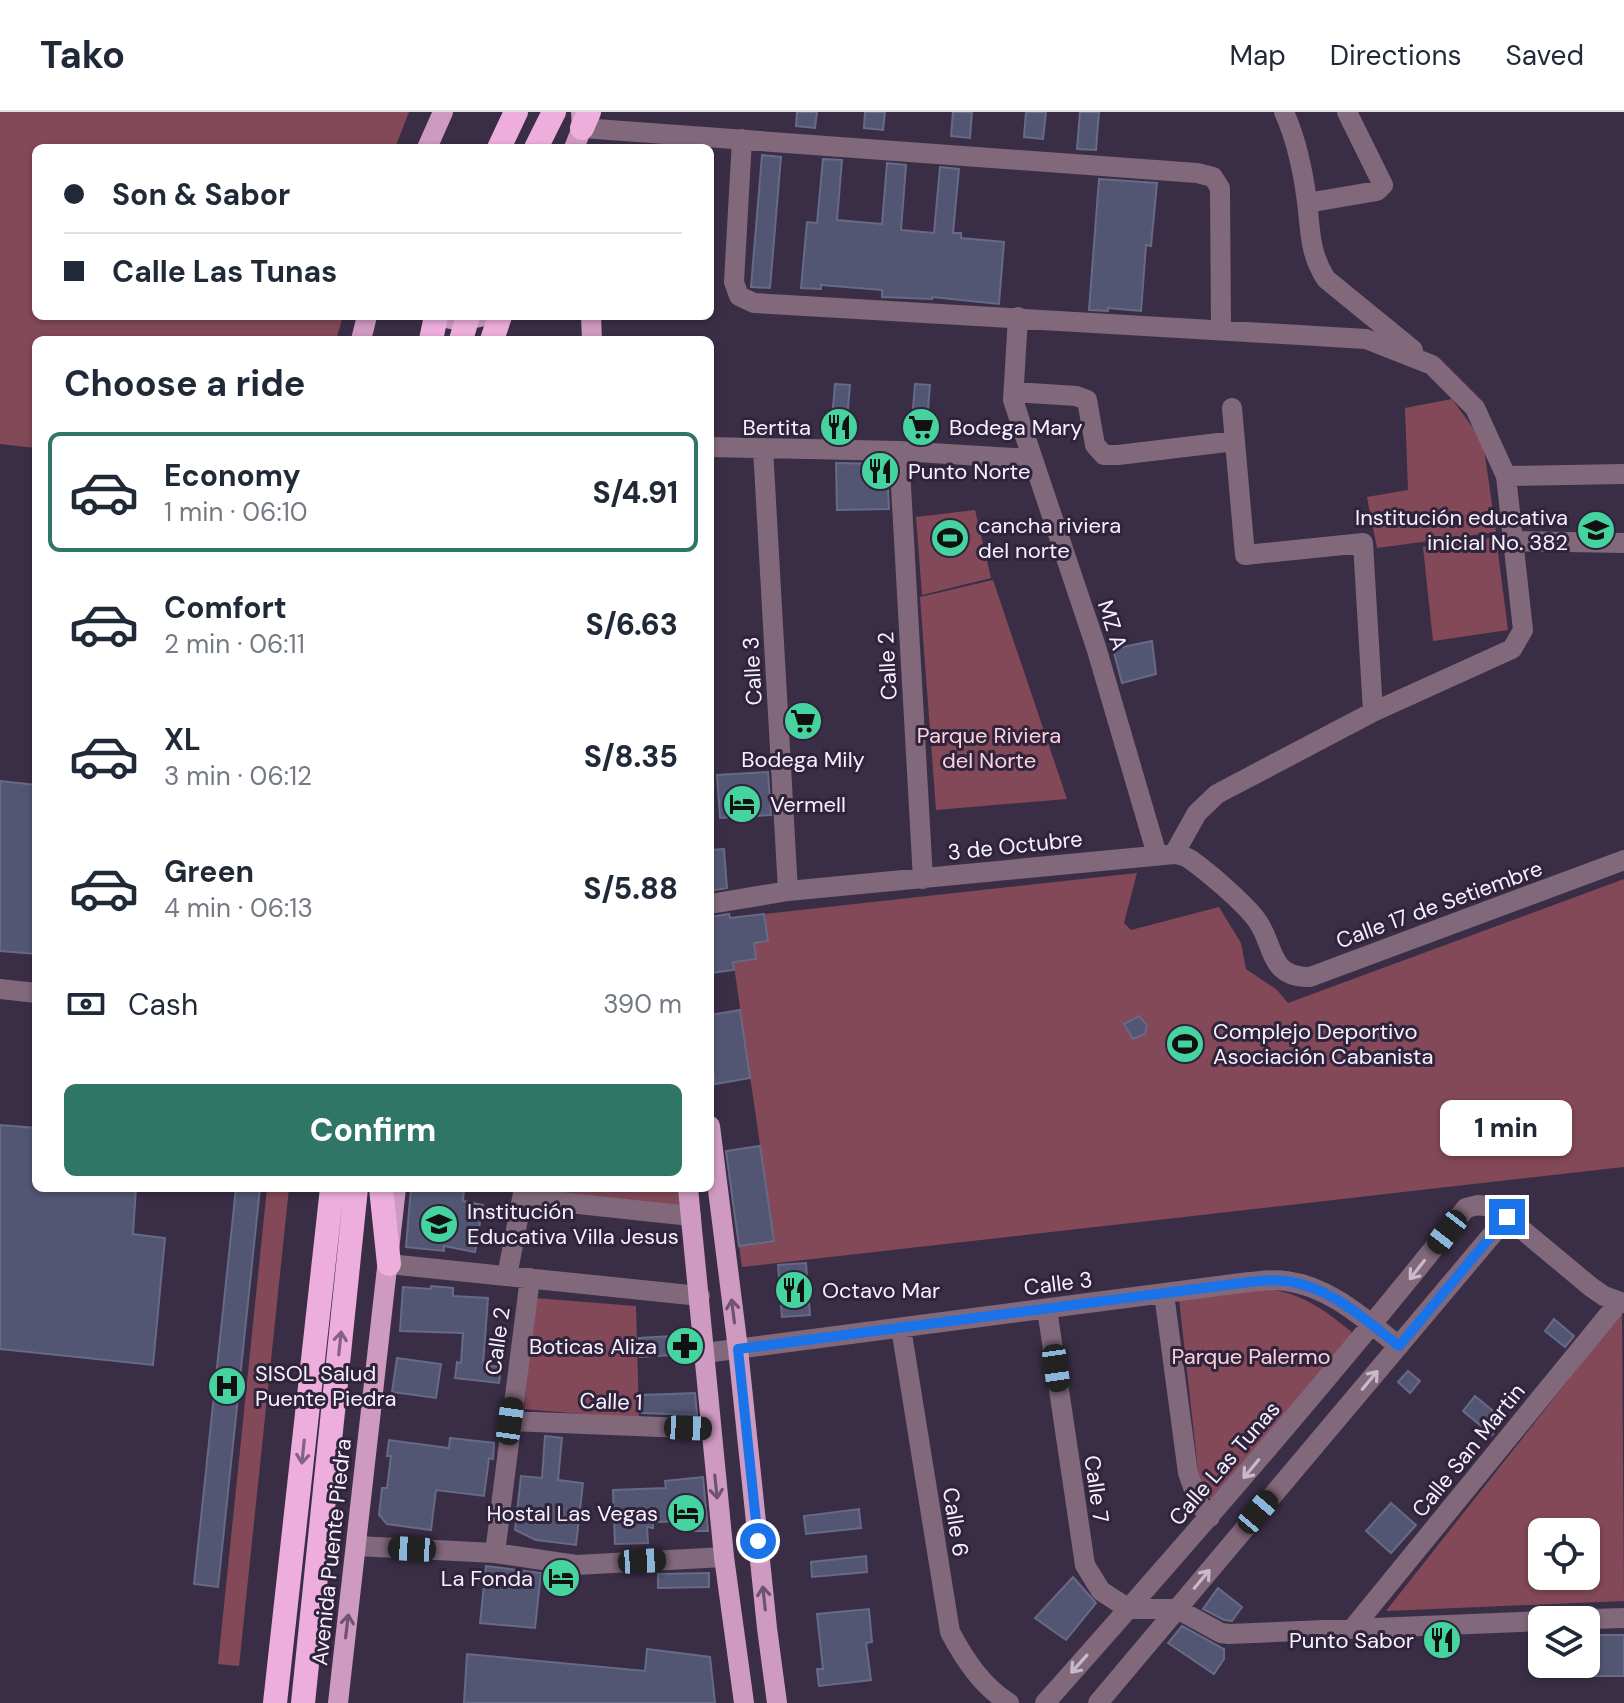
<!DOCTYPE html>
<meta charset="utf-8">
<style>
:root{--surface:#fff;--page:#f6f6f7;--text:#1f2937;--muted:#747a83;--line:#e0e1e3;--accent:#307666}
body{margin:0;font-family:"DM Sans",sans-serif;background:var(--page);color:var(--text);height:100vh;display:flex;flex-direction:column;font-size:30px;white-space:nowrap}
*{box-sizing:border-box;margin:0}
p{font-size:26px;color:var(--muted)}
.icon{flex:none;width:44px;height:44px;fill:none;stroke:currentColor;stroke-width:2;stroke-linecap:round;stroke-linejoin:round}
.map{position:relative;flex:1;overflow:hidden}
.side{position:absolute;left:32px;top:224px;width:682px;height:856px;display:flex;flex-direction:column;background:var(--surface);border-radius:12px;box-shadow:0 2px 6px #0004}
.side>*{flex:none}
.guide{position:absolute;left:32px;top:32px;width:682px;height:176px;border-radius:12px;box-shadow:0 2px 6px #0004;display:grid;align-content:center;height:176px;padding:0 32px;background:var(--surface)}
.tools{position:absolute;left:1528px;top:1406px;display:grid;gap:16px}
.tools a{display:grid;place-items:center;width:72px;height:72px;border-radius:12px;background:var(--surface);box-shadow:0 2px 6px #0004;font-size:40px}
.end{position:absolute;width:36px;height:36px;margin:-18px;border:10px solid #1a73e8;background:#fff;box-shadow:0 0 0 4px #fff}
.from{border-radius:50%}
.bubble{position:absolute;height:56px;border-radius:12px;background:var(--surface);box-shadow:0 2px 6px #0004;font-size:26px;font-weight:800;line-height:56px;text-align:center}
.car{position:absolute;width:24px;height:48px;margin:-24px -12px;border-radius:10px;box-shadow:0 0 6px 2px #0007;background:linear-gradient(#222 24%,#8ab4d8 0 40%,#222 0 76%,#8ab4d8 0 86%,#222 0)}
.guide b{display:flex;align-items:center;gap:28px;height:76px;font-size:30px}
.guide b+b{border-top:2px solid var(--line)}
.guide i{width:20px;height:20px;background:var(--text)}
ul{padding:0;list-style:none}
li{display:flex;align-items:center;gap:24px;height:120px;margin:0 16px 12px;padding:0 16px;border:4px solid transparent;border-radius:12px}
li div{flex:1}
li b{display:block;font-size:30px}
li em{font-style:normal;font-weight:800}
li.on{border-color:var(--accent)}
li>.icon{width:72px;height:72px;stroke-width:1.5}
h2{padding:0 32px;font-size:36px;line-height:96px}
.pay{display:flex;align-items:center;gap:20px;height:88px;padding:0 32px;font-size:30px}
.pay p{margin-inline-start:auto}
.action{display:flex;gap:16px;margin-top:auto;padding:16px 32px}
.action a{flex:1;height:92px;border-radius:12px;background:var(--accent);color:#fff;font-size:32px;font-weight:800;line-height:92px;text-align:center}
header{display:flex;align-items:center;gap:48px;box-sizing:border-box;height:112px;padding:0 40px;background:var(--surface);border-bottom:2px solid var(--line)}
header strong{font-size:38px}
nav{display:flex;gap:44px;margin-inline-start:auto;font-size:28px}
.map>svg:first-child{display:block}
.green{fill:#834958;fill-rule:evenodd}
.building{fill:#525672;stroke:#666a87;stroke-width:2}
.lines{fill:none;stroke-linecap:round;stroke-linejoin:round}
.minor{stroke:#82687b;stroke-width:20}
.major{stroke:#cf9ac2;stroke-width:20}
.highway{stroke:#edaede;stroke-width:24}
.oneway{stroke:#c8baca}
.oneway2{stroke:#705372}
.oneway3{stroke:#856285}
.route{stroke:#1a73e8;stroke-width:10}
.labels{text-anchor:middle;stroke-width:6;stroke-linejoin:round;paint-order:stroke}
.poi-label{font-size:22px;fill:#f7f1fe;stroke:#30243c;text-anchor:start}
.street-label{font-size:22px;fill:#f7f1fe;stroke:#30243c}
.park-label{font-size:22px;fill:#fdd1db;stroke:#30243c}
</style>
<header>
<strong>Tako</strong>
<nav><a>Map</a><a>Directions</a><a>Saved</a></nav>
</header>
<div class="map">
<svg width="1624" height="1591" viewBox="0 0 1624 1591">
<rect width="100%" height="100%" fill="#3a2e46"/>
<path class="green" d="M0,0H409L395,36H36V204H343L336,228H36V336L0,332Z
M1452,287L1483,330L1496,420L1377,436L1367,385L1408,378L1405,296Z
M975,398L991,466L922,483L916,405Z
M1496,425L1508,518L1433,529L1423,435Z
M993,468L1067,687L936,698L920,485Z
M1137,761L1124,811L1131,818L1219,795L1241,831L1246,857L1277,878L1288,891L1624,767V1055L742,1155L739,1134L774,1129L727,806Z
M267,1076H289L239,1554L218,1552Z
M517,1076H697L700,1105Z
M1268,1177C1304,1182 1326,1199 1354,1222L1212,1389L1200,1376L1179,1187Z
M535,1186L636,1194L639,1307L524,1297Z
M1622,1200L1624,1489L1386,1499ZM1542,1420H1586V1464H1542Z"/>
<path class="building" d="M797,0H817L815,16L796,14Z
M865,0H885L883,18L864,16Z
M953,0H972L970,26L951,24Z
M1026,0H1046L1043,27L1024,25Z
M1080,0H1099L1096,38L1077,37Z
M762,43L781,45L770,176L751,175Z
M823,47L842,48L837,108L882,112L887,51L906,53L901,118L934,121L940,55L959,57L953,121H961V126L1004,130L999,192L932,185V187L882,185V178L821,173V177L801,176L807,110L817,111Z
M1099,67L1157,71L1151,134L1146,133L1141,199L1108,196V199L1089,198Z
M835,272L850,273L846,320L831,318Z
M915,272L930,273L926,322L911,321Z
M836,351L881,352L887,358L889,397L837,398Z
M1152,529L1156,562L1122,571L1113,537Z
M768,660L771,703L720,706L717,663Z
M0,669L36,673V842L0,839Z
M724,737L727,776L710,779V738Z
M729,802L730,806L764,802L768,829L754,831L756,847L733,850L734,858L710,861V805Z
M740,898L750,966L715,972L710,939V903Z
M1139,904L1147,913L1145,922L1133,927L1124,912Z
M0,1013L36,1016V1076H136L133,1122L165,1126L153,1253L0,1237Z
M760,1034L774,1129L739,1134L726,1039Z
M236,1076H260L218,1475L194,1472Z
M411,1076H464L463,1089L483,1093L475,1140L444,1134V1139L406,1135Z
M806,1151L810,1203L782,1205L778,1153Z
M431,1174L453,1176V1184L488,1186L483,1253L501,1255L499,1271L455,1266L457,1250L461,1251L463,1221L400,1219L403,1175L431,1177Z
M1554,1207L1574,1224L1565,1235L1545,1219Z
M689,1223L691,1242L640,1245L639,1226Z
M397,1246L441,1252L436,1286L392,1280Z
M1408,1259L1420,1269L1410,1281L1398,1270Z
M695,1281L697,1303L642,1301L641,1283Z
M1475,1284L1504,1308L1492,1323L1463,1299Z
M545,1324L562,1326L558,1368L583,1371L576,1433L536,1428L515,1418L521,1364L542,1366Z
M450,1326L494,1331L493,1347L489,1346L484,1384L436,1378L431,1418L387,1412L379,1403L382,1376H387L391,1344H387L389,1328L449,1336Z
M703,1365L708,1419H694V1409L653,1410V1416L647,1415L648,1431L615,1432L613,1378L666,1376L665,1369Z
M1391,1391L1416,1413L1391,1441L1366,1419Z
M859,1397L861,1416L806,1422L804,1404Z
M866,1444L867,1460L812,1465L811,1450Z
M486,1454L541,1461L535,1516L480,1511Z
M709,1461V1475L658,1476V1462Z
M1073,1465L1096,1491L1066,1528L1035,1506Z
M1218,1476L1242,1495L1232,1509L1224,1508L1203,1497Z
M869,1497L872,1530L866,1531L871,1568L819,1574L817,1557H823L817,1502Z
M1182,1514L1224,1537V1547L1214,1562L1168,1531Z
M1586,1523H1624V1564H1586Z
M647,1537L710,1545L715,1591H464L467,1542L645,1559Z"/>
<g class="lines">
<path class="minor" d="M1284,0C1297,29 1303,58 1307,90C1311,121 1309,140 1326,167L1413,238
M582,16L1197,61L1213,65L1220,76L1221,217
M742,27L734,170L739,184L754,191L1366,227L1432,253L1475,296L1506,364L1523,518L1512,537L1373,600L1217,682L1197,701L1174,742
M1307,91L1377,79L1383,73L1347,0
M1018,205L1013,288L1096,535L1157,743
M1014,280L1076,284L1087,288L1095,333L1104,343H1118L1235,329
M1232,296L1245,443L1363,431L1373,600
M710,335L899,339L1031,347
M763,336L788,779
M899,339L923,767
M1506,364L1624,362
M1513,429L1624,431
M710,792L788,779L1174,742C1180,743 1186,744 1191,748C1208,760 1243,790 1256,807C1275,831 1267,866 1310,865L1624,748
M0,877L36,881
M522,1086L691,1104
M389,1152L700,1184
M507,1164L524,1076
M1164,1182L1188,1361L1199,1392L1210,1405
M1047,1197L1085,1453L1101,1479L1129,1497H1177L1221,1521L1229,1522L1542,1509
M901,1216L950,1520C965,1548 982,1574 1009,1591
M705,1241L1249,1170C1261,1169 1274,1167 1286,1169C1331,1175 1364,1207 1399,1234
M510,1309L710,1317
M357,1434L495,1441L576,1453L724,1445
M495,1441L530,1166
M1561,1508L1624,1506
M1353,1516L1619,1190
M1045,1591C1189,1429 1331,1266 1466,1096L1478,1093L1491,1095L1507,1105L1591,1175L1604,1184L1624,1191
M1098,1591L1507,1105"/>
<path class="major" d="M427,36L443,0
M574,36L582,16L581,0
M437,204L460,209L485,204
M591,204L592,228
M361,228L367,204
M710,1014L738,1237L767,1516L777,1591
M688,1076L724,1445L744,1591
M338,1591L396,1076"/>
<path class="highway" d="M582,16L589,0
M499,36L516,0
M536,36L554,0
M431,228L436,204
M461,228L468,204
M492,228L500,204
M381,1076L389,1152
M275,1591L332,1076
M303,1591L356,1076"/>
</g>
<defs><path id="oneway-shaft" d="M-6 0H5M1.5-3L5.5 0L1.5 3" fill="none" stroke-width="1.6" stroke-linecap="round" stroke-linejoin="round" transform="scale(2)"/></defs>
<g class="oneway">
<use href="#oneway-shaft" transform="translate(1417 1158) rotate(128)"/>
<use href="#oneway-shaft" transform="translate(1370 1268) rotate(-50)"/>
<use href="#oneway-shaft" transform="translate(1251 1357) rotate(130)"/>
<use href="#oneway-shaft" transform="translate(1202 1467) rotate(-50)"/>
<use href="#oneway-shaft" transform="translate(1079 1552) rotate(132)"/>
</g>
<g class="oneway2">
<use href="#oneway-shaft" transform="translate(733 1199) rotate(-97)"/>
<use href="#oneway-shaft" transform="translate(716 1375) rotate(84)"/>
<use href="#oneway-shaft" transform="translate(764 1486) rotate(-96)"/>
<use href="#oneway-shaft" transform="translate(347 1514) rotate(-83)"/>
</g>
<g class="oneway3">
<use href="#oneway-shaft" transform="translate(340 1231) rotate(-84)"/>
<use href="#oneway-shaft" transform="translate(303 1340) rotate(96)"/>
</g>
<g class="lines">
<path class="route" d="M758,1429L738,1237L1249,1170C1261,1169 1274,1167 1286,1169C1331,1175 1364,1207 1399,1234L1507,1105"/>
</g>
<defs>
<symbol id="restaurant-disc" viewBox="-11 -11 22 22"><circle r="9.5" fill="#45d49f" stroke="#30243c"/><path d="M-5-6h1v4h1v-4h1v4h1v-4h1v5L-1.5 .5V6h-2V.5L-5-1ZM5-6V6H3V1.5H1.5Q1.5-4 5-6Z" fill="#111"/></symbol>
<symbol id="supermarket-disc" viewBox="-11 -11 22 22"><circle r="9.5" fill="#45d49f" stroke="#30243c"/><path d="M-6-5.5h2.5l.6 2H6L4.5 2H-2.5L-4.4-4H-6ZM-1.5 3.2a1.3 1.3 0 1 0 .1 0ZM3 3.2a1.3 1.3 0 1 0 .1 0Z" fill="#111"/></symbol>
<symbol id="school-disc" viewBox="-11 -11 22 22"><circle r="9.5" fill="#45d49f" stroke="#30243c"/><path d="M0-5L7-2L0 1L-7-2ZM-4 1L0 2.5L4 1V4Q0 6-4 4Z" fill="#111"/></symbol>
<symbol id="stadium-disc" viewBox="-11 -11 22 22"><circle r="9.5" fill="#45d49f" stroke="#30243c"/><path d="M0-5a6.5 5 0 1 0 0 10a6.5 5 0 1 0 0-10ZM-3.5-1.8h7v3.6h-7Z" fill="#111"/></symbol>
<symbol id="hotel-disc" viewBox="-11 -11 22 22"><circle r="9.5" fill="#45d49f" stroke="#30243c"/><path d="M-6-4.5h1.5V1H6V5H4.5V3h-9V5H-6ZM-4 0a1.8 1.8 0 1 1 3.6 0ZM.5 0V-2.5h3Q6-2.5 6 0Z" fill="#111"/></symbol>
<symbol id="pharmacy-disc" viewBox="-11 -11 22 22"><circle r="9.5" fill="#45d49f" stroke="#30243c"/><path d="M-2-6h4v4h4v4h-4v4h-4v-4h-4v-4h4Z" fill="#111"/></symbol>
<symbol id="hospital-disc" viewBox="-11 -11 22 22"><circle r="9.5" fill="#45d49f" stroke="#30243c"/><path d="M-5-5h3v3.5h4V-5h3V5h-3V1.5h-4V5h-3Z" fill="#111"/></symbol>
</defs>
<g fill-rule="evenodd">
<use href="#restaurant-disc" x="817" y="293" width="44" height="44"/>
<use href="#supermarket-disc" x="899" y="293" width="44" height="44"/>
<use href="#restaurant-disc" x="858" y="337" width="44" height="44"/>
<use href="#school-disc" x="1574" y="396" width="44" height="44"/>
<use href="#stadium-disc" x="928" y="404" width="44" height="44"/>
<use href="#supermarket-disc" x="781" y="587" width="44" height="44"/>
<use href="#hotel-disc" x="720" y="670" width="44" height="44"/>
<use href="#stadium-disc" x="1163" y="910" width="44" height="44"/>
<use href="#school-disc" x="417" y="1090" width="44" height="44"/>
<use href="#restaurant-disc" x="772" y="1156" width="44" height="44"/>
<use href="#pharmacy-disc" x="663" y="1212" width="44" height="44"/>
<use href="#hospital-disc" x="205" y="1252" width="44" height="44"/>
<use href="#hotel-disc" x="664" y="1379" width="44" height="44"/>
<use href="#hotel-disc" x="539" y="1444" width="44" height="44"/>
<use href="#restaurant-disc" x="1420" y="1506" width="44" height="44"/>
</g>
<g class="labels">
<g class="poi-label">
<text x="811" y="323" text-anchor="end">Bertita</text>
<text x="949" y="323">Bodega Mary</text>
<text x="908" y="367">Punto Norte</text>
<text x="1568" y="413" text-anchor="end">Institución educativa<tspan x="1568" dy="25">inicial No. 382</tspan></text>
<text x="978" y="421">cancha riviera<tspan x="978" dy="25">del norte</tspan></text>
<text x="803" y="655" text-anchor="middle">Bodega Mily</text>
<text x="770" y="700">Vermell</text>
<text x="1213" y="927">Complejo Deportivo<tspan x="1213" dy="25">Asociación Cabanista</tspan></text>
<text x="467" y="1107">Institución<tspan x="467" dy="25">Educativa Villa Jesus</tspan></text>
<text x="822" y="1186">Octavo Mar</text>
<text x="657" y="1242" text-anchor="end">Boticas Aliza</text>
<text x="255" y="1269">SISOL Salud<tspan x="255" dy="25">Puente Piedra</tspan></text>
<text x="658" y="1409" text-anchor="end">Hostal Las Vegas</text>
<text x="533" y="1474" text-anchor="end">La Fonda</text>
<text x="1414" y="1536" text-anchor="end">Punto Sabor</text>
</g>
<g class="street-label">
<text transform="translate(1113 513) rotate(72)" y="8">MZ A</text>
<text transform="translate(887 554) rotate(-93)" y="8">Calle 2</text>
<text transform="translate(752 559) rotate(-93)" y="8">Calle 3</text>
<text transform="translate(1015 733) rotate(-6)" y="8">3 de Octubre</text>
<text transform="translate(1439 792) rotate(-20)" y="8">Calle 17 de Setiembre</text>
<text transform="translate(1058 1171) rotate(-7)" y="8">Calle 3</text>
<text transform="translate(497 1229) rotate(-82)" y="8">Calle 2</text>
<text transform="translate(611 1289) rotate(2)" y="8">Calle 1</text>
<text transform="translate(1468 1338) rotate(-51)" y="8">Calle San Martin</text>
<text transform="translate(1224 1351) rotate(-49)" y="8">Calle Las Tunas</text>
<text transform="translate(1097 1377) rotate(82)" y="8">Calle 7</text>
<text transform="translate(956 1410) rotate(81)" y="8">Calle 6</text>
<text transform="translate(331 1440) rotate(-84)" y="8">Avenida Puente Piedra</text>
</g>
<g class="park-label">
<text x="989" y="631">Parque Riviera<tspan x="989" dy="25">del Norte</tspan></text>
<text x="1251" y="1252">Parque Palermo</text>
</g>
</g>
</svg>
<div class="tools">
<a><svg class="icon" aria-label="locate" viewBox="0 0 24 24"><circle cx="12" cy="12" r="6"/><path d="M12 2v4M12 18v4M2 12h4M18 12h4"/></svg></a>
<a><svg class="icon" aria-label="layers" viewBox="0 0 24 24"><path d="M12 4l9 5-9 5-9-5zM3 14l9 5 9-5"/></svg></a>
</div>
<i class="end from" style="left:758px;top:1429px"></i>
<i class="end" style="left:1507px;top:1105px"></i>
<div class="bubble" style="left:1440px;top:988px;width:132px">1 min</div>
<i class="car" style="left:1447px;top:1120px;rotate:218deg"></i>
<i class="car" style="left:1056px;top:1256px;rotate:172deg"></i>
<i class="car" style="left:510px;top:1309px;rotate:8deg"></i>
<i class="car" style="left:688px;top:1316px;rotate:92deg"></i>
<i class="car" style="left:1258px;top:1400px;rotate:40deg"></i>
<i class="car" style="left:412px;top:1437px;rotate:273deg"></i>
<i class="car" style="left:642px;top:1449px;rotate:87deg"></i>
<div class="guide">
<b><i class="from"></i>Son &amp; Sabor</b>
<b><i></i>Calle Las Tunas</b>
</div>
<section class="side">
<h2>Choose a ride</h2>
<ul>
<li class="on"><svg class="icon" aria-label="car" viewBox="0 0 24 24"><path d="M5 17H2v-5l4-1 3-4h7l3 4 3 1v5h-3M9 17h6M6 11h13"/><circle cx="7" cy="17" r="2"/><circle cx="17" cy="17" r="2"/></svg><div><b>Economy</b><p>1 min · 06:10</p></div><em>S/4.91</em></li>
<li><svg class="icon" aria-label="car" viewBox="0 0 24 24"><path d="M5 17H2v-5l4-1 3-4h7l3 4 3 1v5h-3M9 17h6M6 11h13"/><circle cx="7" cy="17" r="2"/><circle cx="17" cy="17" r="2"/></svg><div><b>Comfort</b><p>2 min · 06:11</p></div><em>S/6.63</em></li>
<li><svg class="icon" aria-label="car" viewBox="0 0 24 24"><path d="M5 17H2v-5l4-1 3-4h7l3 4 3 1v5h-3M9 17h6M6 11h13"/><circle cx="7" cy="17" r="2"/><circle cx="17" cy="17" r="2"/></svg><div><b>XL</b><p>3 min · 06:12</p></div><em>S/8.35</em></li>
<li><svg class="icon" aria-label="car" viewBox="0 0 24 24"><path d="M5 17H2v-5l4-1 3-4h7l3 4 3 1v5h-3M9 17h6M6 11h13"/><circle cx="7" cy="17" r="2"/><circle cx="17" cy="17" r="2"/></svg><div><b>Green</b><p>4 min · 06:13</p></div><em>S/5.88</em></li>
</ul>
<div class="pay"><svg class="icon" aria-label="cash" viewBox="0 0 24 24"><path d="M3 7h18v10H3z"/><circle cx="12" cy="12" r="2"/></svg>Cash<p>390 m</p></div>
<div class="action"><a>Confirm</a></div>
</section>
</div>
